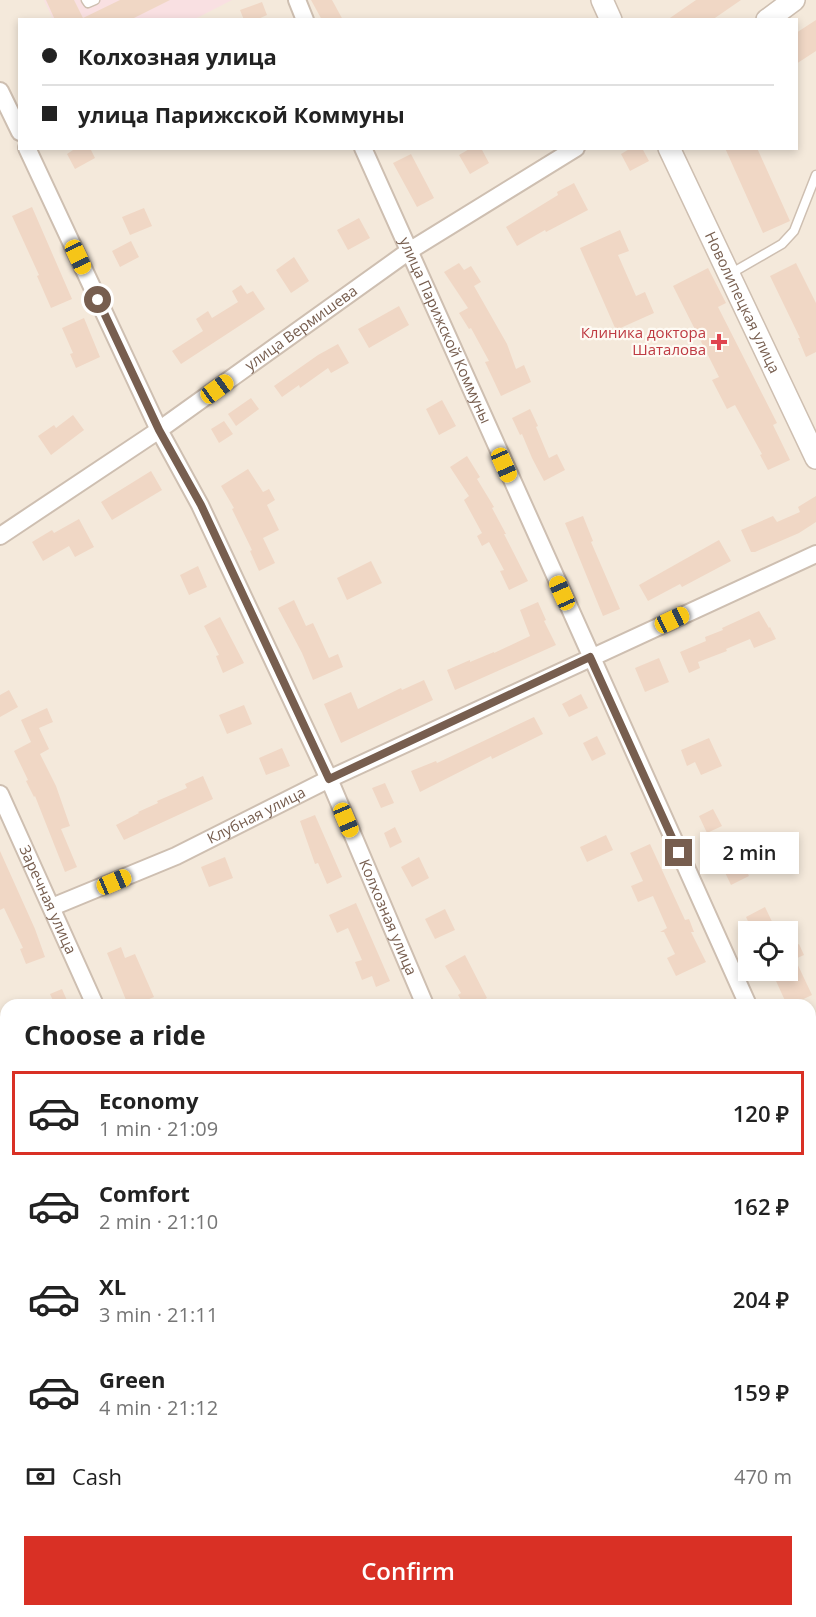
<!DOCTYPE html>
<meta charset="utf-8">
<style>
:root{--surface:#fff;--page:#f2f2f2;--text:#222;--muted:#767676;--line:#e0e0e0;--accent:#d93025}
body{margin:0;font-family:"Open Sans",sans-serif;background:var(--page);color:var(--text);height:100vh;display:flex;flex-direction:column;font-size:22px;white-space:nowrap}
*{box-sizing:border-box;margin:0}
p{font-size:20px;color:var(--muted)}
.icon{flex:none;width:33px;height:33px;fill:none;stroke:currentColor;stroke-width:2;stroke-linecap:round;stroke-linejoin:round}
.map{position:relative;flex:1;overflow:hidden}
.details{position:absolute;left:0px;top:999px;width:816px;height:618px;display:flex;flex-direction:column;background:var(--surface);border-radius:18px 18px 0 0;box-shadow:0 3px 9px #0003}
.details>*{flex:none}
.guide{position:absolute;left:18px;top:18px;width:780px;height:132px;border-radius:0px;box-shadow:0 3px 9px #0003;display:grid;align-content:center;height:132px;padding:0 24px;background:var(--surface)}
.fabs{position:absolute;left:738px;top:921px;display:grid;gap:12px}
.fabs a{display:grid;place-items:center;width:60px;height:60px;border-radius:0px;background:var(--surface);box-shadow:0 3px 9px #0003;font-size:30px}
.end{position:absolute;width:27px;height:27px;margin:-14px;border:8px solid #775e4f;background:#fff;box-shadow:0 0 0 3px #fff}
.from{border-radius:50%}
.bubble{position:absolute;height:42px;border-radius:0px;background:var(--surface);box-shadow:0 3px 9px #0003;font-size:20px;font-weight:600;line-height:42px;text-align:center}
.car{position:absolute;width:18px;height:36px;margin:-18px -9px;border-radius:8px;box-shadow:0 0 4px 2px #0007;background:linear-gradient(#f5c518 24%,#345 0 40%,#f5c518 0 76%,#345 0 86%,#f5c518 0)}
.guide b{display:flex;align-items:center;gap:21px;height:57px;font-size:22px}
.guide b+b{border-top:2px solid var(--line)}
.guide i{width:15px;height:15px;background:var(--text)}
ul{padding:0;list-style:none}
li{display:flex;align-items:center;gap:18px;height:84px;margin:0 12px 9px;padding:0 12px;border:3px solid transparent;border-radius:0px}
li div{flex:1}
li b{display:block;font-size:22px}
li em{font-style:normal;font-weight:600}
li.active{border-color:var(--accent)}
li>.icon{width:54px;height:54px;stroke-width:1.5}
h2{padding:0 24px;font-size:27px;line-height:72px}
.pay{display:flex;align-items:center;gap:15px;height:66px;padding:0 24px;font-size:22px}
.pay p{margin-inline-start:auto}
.action{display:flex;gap:12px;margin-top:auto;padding:12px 24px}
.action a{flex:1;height:69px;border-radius:0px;background:var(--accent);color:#fff;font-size:24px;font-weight:600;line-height:69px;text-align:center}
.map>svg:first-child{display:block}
.residential{fill:#f4e9db;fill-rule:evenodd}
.medical{fill:#f9e0e2}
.building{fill:#f0d7c5}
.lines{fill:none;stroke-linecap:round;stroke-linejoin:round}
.service-casing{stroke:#cebfb1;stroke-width:11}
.minor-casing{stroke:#cebfb1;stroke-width:20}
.tertiary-casing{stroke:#cebfb1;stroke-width:24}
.service{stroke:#fff;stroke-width:8}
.minor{stroke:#fff;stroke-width:16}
.tertiary{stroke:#fff;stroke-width:21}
.route{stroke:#775e4f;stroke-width:8}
.health-dot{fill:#e0444e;stroke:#fefaf3;stroke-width:2}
.labels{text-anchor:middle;stroke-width:4.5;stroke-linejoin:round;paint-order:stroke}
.street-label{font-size:15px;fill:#775e4f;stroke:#fefaf3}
.health-label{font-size:15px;fill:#be3a42;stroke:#fefaf3;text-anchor:end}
</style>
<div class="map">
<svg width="816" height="1617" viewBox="0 0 816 1617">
<rect width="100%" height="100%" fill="#fcf6ec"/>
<path class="residential" d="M0,0H816V1617H0ZM20,20H796V148H20ZM748,932H788V970H748ZM6,1005H810V1611H6Z"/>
<path class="medical" d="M44,0H232L193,20L53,19Z"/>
<path class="building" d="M46,0H74L83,18L120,0H170L130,20H55Z
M311,0H332L343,20H322Z
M696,0H741L712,20H667Z
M262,2L267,15L256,20H244L240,10Z
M816,20V51L796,64V33Z
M76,148H90L95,158L75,169L67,154Z
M471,148H481L489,163L470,174L459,155Z
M631,148H642L649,161L630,171L621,154Z
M725,148H757L790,221L763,233Z
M411,154L434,198L417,207L393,163Z
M574,183L588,210L546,232L545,230L517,246L506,227L558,195L557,192Z
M32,207L72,299L51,308L37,276L39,275L12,216Z
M144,208L152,226L130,235L122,217Z
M359,218L370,238L348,250L337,230Z
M620,230L629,251L618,255L636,296L645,292L654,313L616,330L580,248Z
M131,241L139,257L120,267L112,251Z
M294,257L309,281L291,293L276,270Z
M459,263L464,270L471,266L481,282L474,286L507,344L516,369L524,365L531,382L501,396L485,362L489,361L471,328L469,329L459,313L468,308L444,272Z
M796,263L816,303V352L806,357L798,338H800L770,276Z
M708,268L726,303L718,307L777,423L773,425L790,460L768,470L760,455L762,454L735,405L727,409L712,380L719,377L673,286Z
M241,285L247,294L253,291L265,309L181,364L172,351L203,331L196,319L208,311L212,318L238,302L232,291Z
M399,306L409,325L369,348L358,329Z
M84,318L100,357L76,368L70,354L73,353L62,328Z
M338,344L349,363L331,373L328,368L300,388L299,385L282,397L274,386L318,355Z
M251,398L259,409L236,426L228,414Z
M442,400L456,426L439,435L426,409Z
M530,409L538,426L536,427L549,458L557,454L565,470L544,481L532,458L522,434L520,435L512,418Z
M73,415L84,430L51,455L38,436L54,425L56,428Z
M224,421L233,434L219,443L211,429Z
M467,456L480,477L477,479L494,507L492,508L506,534H504L528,581L509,590L500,571L504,570L489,542L482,546L477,536L482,533L464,500L469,496L450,467Z
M248,469L263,492L269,489L275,500L267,505L279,530L263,538L275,563L259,571L250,551L252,550L232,509L234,508L221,486Z
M151,471L162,490L112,520L101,502Z
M816,496V522L799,533L755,552H751L741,530L773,516L777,522L800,512L798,507Z
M583,516L593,541L591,542L620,609L603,616L565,523Z
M79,519L94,547L75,557L69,546L43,561L32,542L52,530L54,533Z
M719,540L731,561L682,587L680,584L648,601L639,585Z
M371,561L382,583L347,600L337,578Z
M198,566L207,587L189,595L180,575Z
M294,600L306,626L313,623L329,658L338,654L343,667L313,680L302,653L278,608Z
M538,602L546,620L544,621L556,645L455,690L447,670L470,660V662L494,652V653L530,636L520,610Z
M759,611L769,628L770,627L776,639L754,648L750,639L726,649L727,651L698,662L700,668L689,673L680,652L706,641L705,637L723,630L722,628Z
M220,617L244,663L223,673L216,656L219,655L204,626Z
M659,658L669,682L645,692L635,668Z
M424,680L433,700L341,743L324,704L351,692L358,709L401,688L402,690Z
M9,690L18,707L0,717V695Z
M581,694L588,708L569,717L562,704Z
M244,705L252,724L227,734L219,715Z
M47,708L53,722L39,728L49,749L40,754L56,786L70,826L61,829L77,867L65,872L35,796L34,797L26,781L28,780L14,751L31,742L21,720Z
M534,717L543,734L492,759L491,756L420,792L411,771L436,761L437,763Z
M597,736L606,754L592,761L583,743Z
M709,738L722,766L701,775L695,762L687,766L681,750Z
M282,748L290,766L266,775L259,758Z
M203,776L213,799L124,840L116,825L139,813L138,812L158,803L157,801L187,788L185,784Z
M385,783L394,803L381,808L372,788Z
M713,809L722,826L707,833L699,816Z
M315,815L342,877L327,884L318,863L315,864L300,821Z
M395,827L402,842L390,848L384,833Z
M606,835L613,850L587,862L580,847Z
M650,844L685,920L689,919L694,932H691L706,962L676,976L667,958L675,954L664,932H660L667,928L653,896L638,902L631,886L643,881L630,853Z
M0,851L35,929L45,957L26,964L20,949L23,948L4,908L0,910Z
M739,855L749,876L731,885L721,864Z
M225,857L233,878L209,887L201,867Z
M419,857L429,878L412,887L401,867Z
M356,903L390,981L376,987L372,976L362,980L355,962L362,960L348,928L337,933L329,915Z
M765,907L777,932H753L746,917Z
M445,909L455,930L435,939L425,919Z
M788,942L791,948L799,944L804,955L795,959L812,995L791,1005H787L771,970H788Z
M121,947L125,958L135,954L154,997L142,1002L143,1005H128L107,953Z
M465,955L487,998L475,1005H464L458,995L461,993L445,966Z
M62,989L69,1005H55L50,994Z"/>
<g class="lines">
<defs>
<path id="service" d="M86,0L88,3L95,0
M730,274L782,244L794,231L816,175"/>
<g id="minor">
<path d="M297,0L305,20"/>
<path d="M0,91L20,132"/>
<path id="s1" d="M27,148L159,430L200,505L329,779L425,1005"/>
<path id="s2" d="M363,148L748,1005"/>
<path id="s3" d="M0,536L159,430L409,251L576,148"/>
<path id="s4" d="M0,794L95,1005"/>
<path id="s5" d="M52,907L176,856L329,779L816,554"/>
<path d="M0,1079H6"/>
<path d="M810,1147H816"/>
<path d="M106,1617V1611"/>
<path d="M442,1617L443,1611"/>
<path d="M765,1617V1611"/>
</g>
<g id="tertiary">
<path d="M602,0L611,20"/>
<path d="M767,20L794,0"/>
<path id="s6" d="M669,148L816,458"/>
</g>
</defs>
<use href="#service" class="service-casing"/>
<use href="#minor" class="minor-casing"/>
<use href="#tertiary" class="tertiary-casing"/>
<use href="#service" class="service"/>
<use href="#minor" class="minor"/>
<use href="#tertiary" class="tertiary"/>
</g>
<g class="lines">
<path class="route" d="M98,300L159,430L201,505L329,779L590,657L679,853"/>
</g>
<path class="health-dot" d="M716 333h6v6h6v6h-6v6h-6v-6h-6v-6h6z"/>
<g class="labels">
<g class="street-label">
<text dy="5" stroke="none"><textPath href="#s6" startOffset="171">Новолипецкая улица</textPath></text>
<text dy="5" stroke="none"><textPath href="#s3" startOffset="366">улица Вермишева</textPath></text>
<text dy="5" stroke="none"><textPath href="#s2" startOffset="200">улица Парижской Коммуны</textPath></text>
<text dy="5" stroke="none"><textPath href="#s5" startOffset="224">Клубная улица</textPath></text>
<text dy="5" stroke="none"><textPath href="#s4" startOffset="116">Заречная улица</textPath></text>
<text dy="5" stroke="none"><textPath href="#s1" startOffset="850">Колхозная улица</textPath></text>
</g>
<g class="health-label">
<text x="706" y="338">Клиника доктора<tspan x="706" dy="17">Шаталова</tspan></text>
</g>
</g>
</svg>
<div class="fabs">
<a><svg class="icon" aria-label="locate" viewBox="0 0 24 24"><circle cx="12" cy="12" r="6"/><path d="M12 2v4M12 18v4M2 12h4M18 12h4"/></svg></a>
</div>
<i class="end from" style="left:98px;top:300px"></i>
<i class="end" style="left:679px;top:853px"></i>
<div class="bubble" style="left:700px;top:832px;width:99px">2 min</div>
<i class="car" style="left:78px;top:257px;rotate:155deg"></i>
<i class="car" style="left:217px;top:389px;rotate:54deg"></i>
<i class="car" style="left:504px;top:465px;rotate:156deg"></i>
<i class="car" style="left:562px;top:593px;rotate:336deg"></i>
<i class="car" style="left:672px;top:620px;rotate:65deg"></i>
<i class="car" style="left:346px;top:820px;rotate:157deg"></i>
<i class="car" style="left:114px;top:882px;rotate:67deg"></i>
<div class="guide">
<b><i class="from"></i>Колхозная улица</b>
<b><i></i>улица Парижской Коммуны</b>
</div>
<section class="details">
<h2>Choose a ride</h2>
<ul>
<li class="active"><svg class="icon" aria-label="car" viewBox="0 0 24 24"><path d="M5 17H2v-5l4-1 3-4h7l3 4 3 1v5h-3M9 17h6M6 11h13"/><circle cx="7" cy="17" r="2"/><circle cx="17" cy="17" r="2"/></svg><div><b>Economy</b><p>1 min · 21:09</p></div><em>120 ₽</em></li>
<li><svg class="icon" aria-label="car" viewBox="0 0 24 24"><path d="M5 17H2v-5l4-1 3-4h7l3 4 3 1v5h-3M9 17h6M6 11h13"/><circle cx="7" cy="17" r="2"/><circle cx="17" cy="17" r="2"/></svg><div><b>Comfort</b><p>2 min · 21:10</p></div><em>162 ₽</em></li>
<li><svg class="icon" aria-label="car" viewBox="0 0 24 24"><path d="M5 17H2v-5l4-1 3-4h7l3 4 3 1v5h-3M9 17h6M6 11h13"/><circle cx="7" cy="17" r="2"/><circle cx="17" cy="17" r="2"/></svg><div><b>XL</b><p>3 min · 21:11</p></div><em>204 ₽</em></li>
<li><svg class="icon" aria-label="car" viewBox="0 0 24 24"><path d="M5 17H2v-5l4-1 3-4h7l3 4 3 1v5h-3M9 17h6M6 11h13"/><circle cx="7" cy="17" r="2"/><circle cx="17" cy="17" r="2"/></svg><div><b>Green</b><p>4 min · 21:12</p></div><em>159 ₽</em></li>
</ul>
<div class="pay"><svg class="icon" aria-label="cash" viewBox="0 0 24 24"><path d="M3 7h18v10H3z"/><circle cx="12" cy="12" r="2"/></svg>Cash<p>470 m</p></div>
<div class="action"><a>Confirm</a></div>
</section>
</div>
